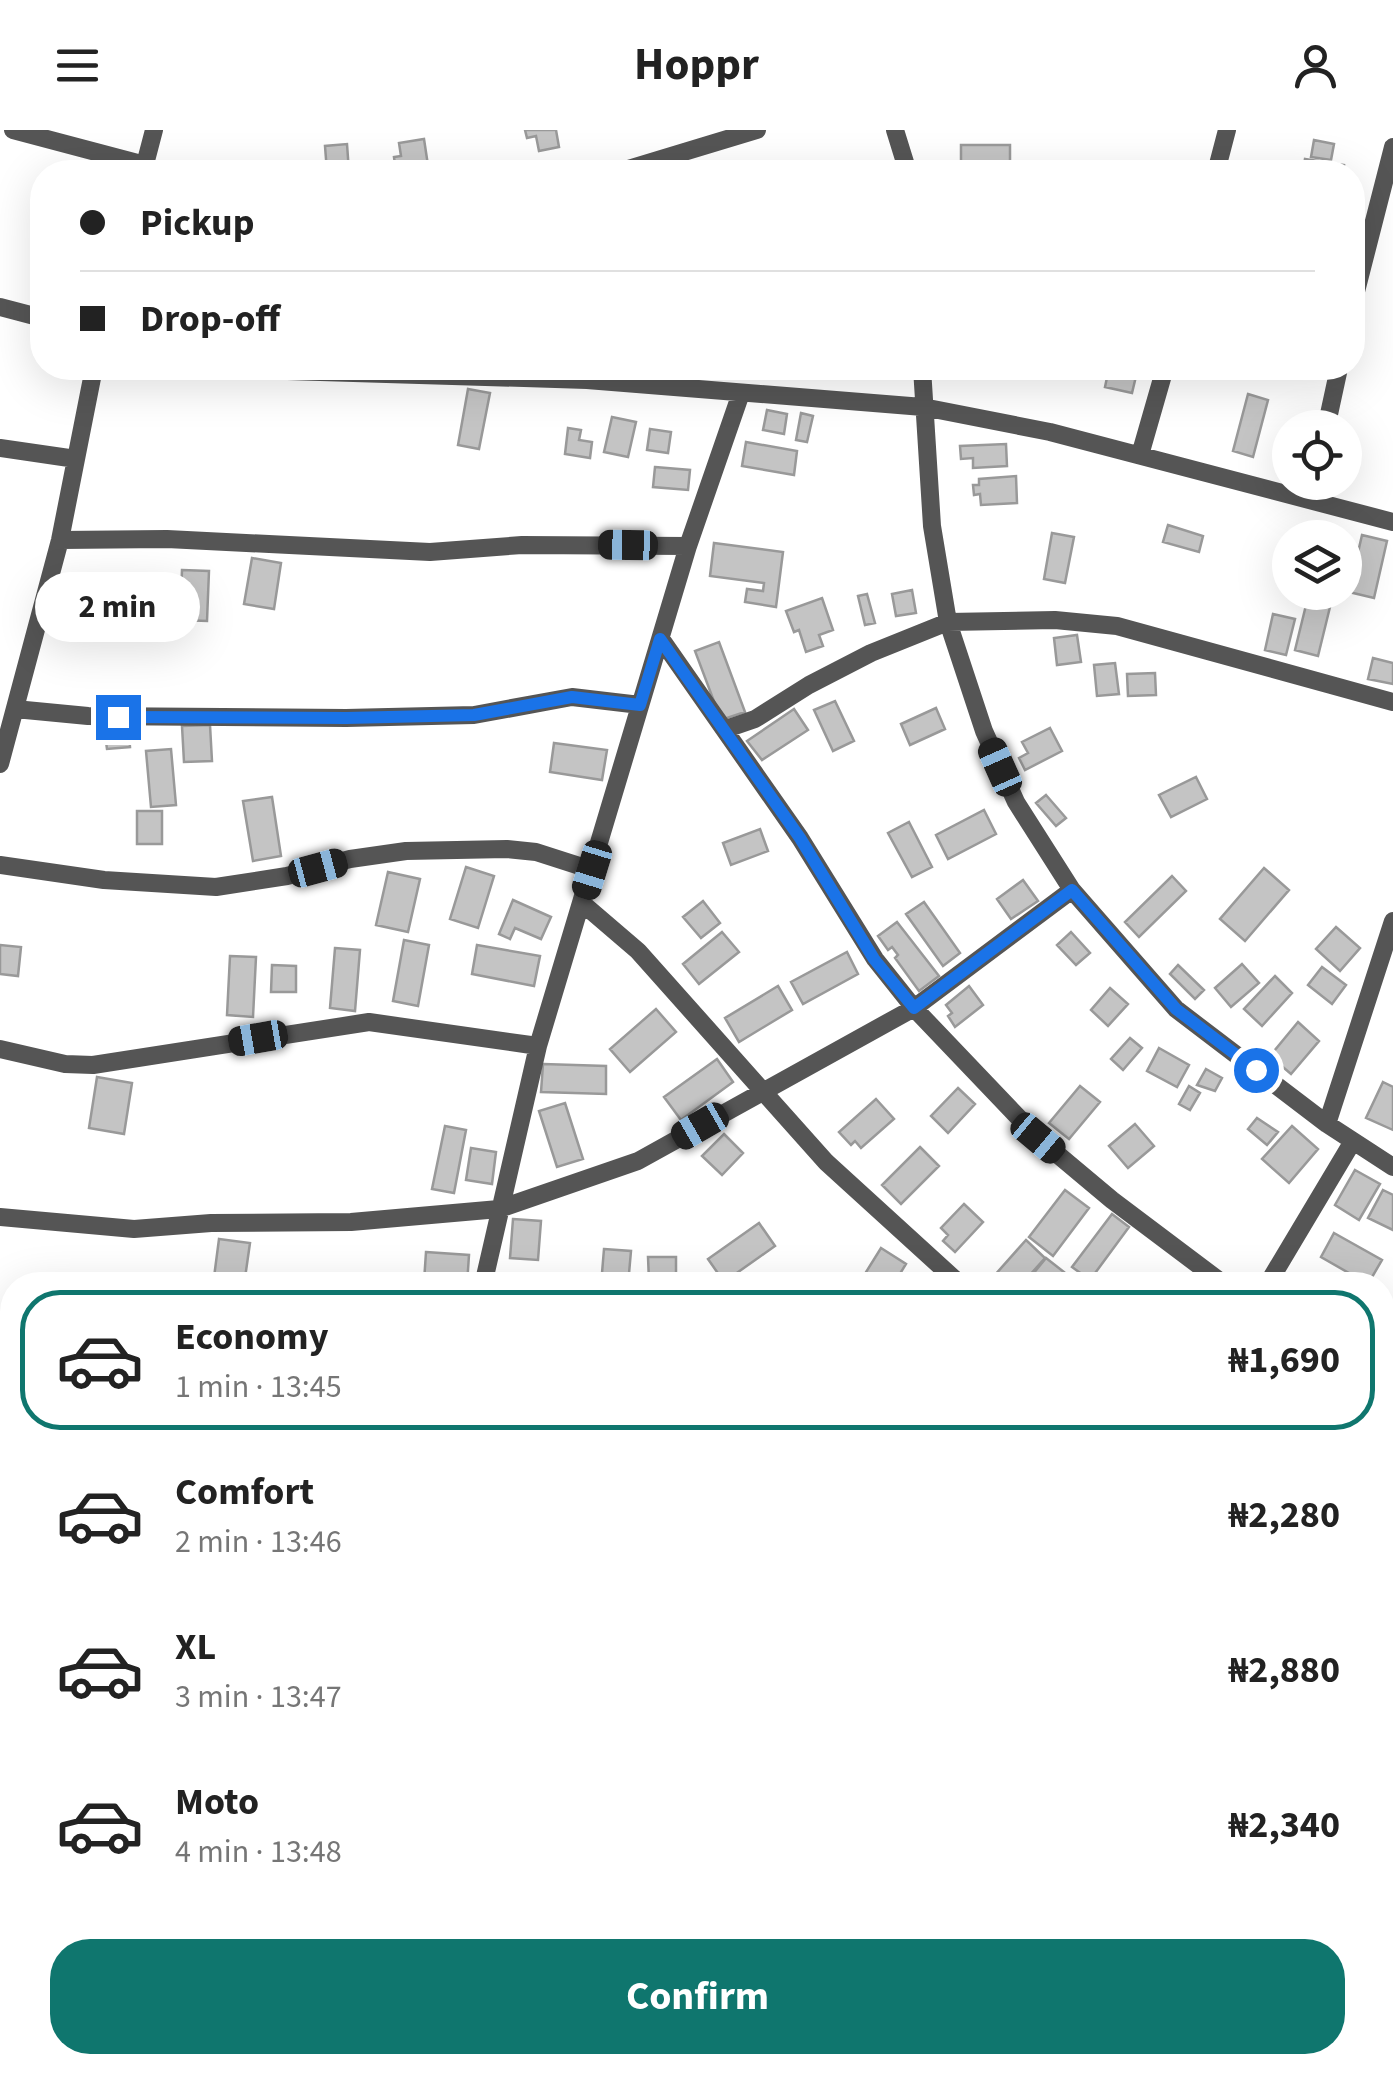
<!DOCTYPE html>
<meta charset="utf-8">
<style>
:root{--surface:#fff;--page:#f6f6f6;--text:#222;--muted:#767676;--line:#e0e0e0;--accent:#0f766e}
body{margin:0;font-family:"Source Sans 3",sans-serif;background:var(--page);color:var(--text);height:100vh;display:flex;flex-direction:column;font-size:38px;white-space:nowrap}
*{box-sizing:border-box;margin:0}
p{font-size:32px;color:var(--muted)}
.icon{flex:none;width:55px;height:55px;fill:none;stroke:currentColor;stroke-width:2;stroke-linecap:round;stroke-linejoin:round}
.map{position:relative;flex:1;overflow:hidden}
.side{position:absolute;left:0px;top:1142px;width:1395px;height:802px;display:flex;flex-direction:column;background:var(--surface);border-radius:40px 40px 0 0;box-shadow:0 10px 40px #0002}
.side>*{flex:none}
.top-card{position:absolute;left:30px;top:30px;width:1335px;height:220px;border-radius:40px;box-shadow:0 10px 40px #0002;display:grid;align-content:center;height:220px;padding:0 50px;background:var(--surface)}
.fabs{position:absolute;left:1272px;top:280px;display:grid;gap:20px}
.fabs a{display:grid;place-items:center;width:90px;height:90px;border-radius:50%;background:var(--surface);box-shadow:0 10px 40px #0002;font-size:50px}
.end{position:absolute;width:45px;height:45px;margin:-22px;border:12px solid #1a73e8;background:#fff;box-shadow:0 0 0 5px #fff}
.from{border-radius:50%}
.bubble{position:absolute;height:70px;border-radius:35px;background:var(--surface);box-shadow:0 10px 40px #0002;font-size:32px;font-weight:700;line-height:70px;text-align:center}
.car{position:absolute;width:30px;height:60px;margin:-30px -15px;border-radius:12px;box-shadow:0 0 8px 2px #0007;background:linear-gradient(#222 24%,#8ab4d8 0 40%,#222 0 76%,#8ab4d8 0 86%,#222 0)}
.top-card b{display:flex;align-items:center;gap:35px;height:95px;font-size:38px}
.top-card b+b{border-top:2px solid var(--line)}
.top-card i{width:25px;height:25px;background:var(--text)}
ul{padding:18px 0 0;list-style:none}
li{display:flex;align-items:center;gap:30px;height:140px;margin:0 20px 15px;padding:0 30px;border:5px solid transparent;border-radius:40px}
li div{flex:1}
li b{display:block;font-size:38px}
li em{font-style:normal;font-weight:700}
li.on{border-color:var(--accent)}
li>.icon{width:90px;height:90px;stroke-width:1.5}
.action{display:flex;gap:20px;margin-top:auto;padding:20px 50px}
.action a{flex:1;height:115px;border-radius:40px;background:var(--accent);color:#fff;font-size:40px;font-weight:700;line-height:115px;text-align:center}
header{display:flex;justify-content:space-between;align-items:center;height:130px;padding:0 50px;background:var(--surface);font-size:45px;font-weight:700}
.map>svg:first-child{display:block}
.building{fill:#c4c4c4;stroke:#999;stroke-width:2.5}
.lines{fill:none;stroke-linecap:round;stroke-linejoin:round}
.minor{stroke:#555;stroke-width:18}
.tertiary{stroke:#555;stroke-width:20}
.route{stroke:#1a73e8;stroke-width:12}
</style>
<header><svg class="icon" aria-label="menu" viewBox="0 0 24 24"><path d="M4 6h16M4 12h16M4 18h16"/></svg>Hoppr<svg class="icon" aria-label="person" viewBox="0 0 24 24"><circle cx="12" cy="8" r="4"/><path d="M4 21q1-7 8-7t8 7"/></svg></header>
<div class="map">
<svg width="1393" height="1943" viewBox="0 0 1393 1943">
<rect width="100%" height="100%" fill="#fff"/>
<path class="building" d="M525,0H556L559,17L539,21L536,6L527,8Z
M424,9L429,42H396L394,27L401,26L399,13Z
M1314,10L1334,14L1331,30L1311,27Z
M347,14L349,42H327L325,16Z
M961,15H1010V40H961Z
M1305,29L1344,35L1343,42H1303Z
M1109,238L1137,242L1132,263L1105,257Z
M468,259L490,263L479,319L458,315Z
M1248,264L1268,270L1253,327L1233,321Z
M767,280L787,284L784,304L763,300Z
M801,283L813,286L807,312L796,310Z
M612,287L636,292L628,327L604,322Z
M568,298L581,300L579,310L592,312L590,328L565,324Z
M650,299L671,302L668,323L647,320Z
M746,312L797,321L794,345L742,336Z
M1006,314L1007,336L973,338V328L961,329L960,316Z
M655,337L690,340L688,360L653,357Z
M1016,346L1017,373L981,375L980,364L974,365L973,355H979V349Z
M1168,395L1203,406L1199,422L1163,412Z
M1052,403L1074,407L1065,453L1044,449Z
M1362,405L1387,411L1374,468L1349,462Z
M714,413L783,422L776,477L745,472L747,459L763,461L764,453L710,446Z
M252,428L281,433L274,479L244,474Z
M182,440L209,441L207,491L180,490Z
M82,453H98L112,460L113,487L63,480L67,457L81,456Z
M912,460L916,483L896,486L892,464Z
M867,464L875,493L865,495L858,466Z
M822,468L833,500L819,505L823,516L806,522L799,500L794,502L786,481Z
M1307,471L1330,477L1318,526L1295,520Z
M1273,484L1295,489L1286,525L1265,520Z
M1077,505L1081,532L1057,535L1054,508Z
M719,512L745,582L721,590L695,521Z
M1373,528L1393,533V554L1368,549Z
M1115,533L1119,564L1097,566L1094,535Z
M1155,543L1156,565L1128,566L1127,544Z
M835,571L854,611L833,621L814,580Z
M936,578L945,599L910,615L901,594Z
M794,579L808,600L762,630L747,611Z
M210,595L212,631L184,632L182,596Z
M1050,598L1062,621L1025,640L1019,628L1028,623L1022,612Z
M129,603L130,617L107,619L105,605Z
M554,613L607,620L602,650L550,642Z
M171,619L176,675L151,677L146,621Z
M1196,647L1207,669L1171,687L1159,665Z
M1046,665L1066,688L1056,696L1036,673Z
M272,667L281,726L253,731L243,671Z
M984,680L996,704L948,729L936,705Z
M137,681H162V714H137Z
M909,692L932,737L912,747L888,703Z
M760,699L768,721L731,735L723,713Z
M466,737L494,746L478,798L450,789Z
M1264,738L1289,760L1245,811L1220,789Z
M388,742L420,749L408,802L376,795Z
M1172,746L1186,761L1139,807L1125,792Z
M1023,750L1038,771L1011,789L997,769Z
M513,770L551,787L541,809L515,798L510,809L499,804Z
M703,771L720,793L701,808L683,787Z
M924,772L960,823L943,836L906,784Z
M897,792L939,846L919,861L895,828L898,825L892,817L888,820L878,806Z
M1336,797L1360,818L1340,841L1316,819Z
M722,802L739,822L699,854L683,834Z
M1071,802L1090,823L1076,835L1057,815Z
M404,810L429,815L418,876L393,871Z
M0,815L21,817L18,846L0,844Z
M477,815L540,826L534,856L472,844Z
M335,818L360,820L355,881L330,878Z
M847,822L858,844L803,874L791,852Z
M230,826L256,827L253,887L227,885Z
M1242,834L1259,853L1231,877L1215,858Z
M272,835L296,836V862H271Z
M1178,835L1204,860L1195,869L1170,844Z
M1322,837L1346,855L1332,874L1308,855Z
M1275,846L1292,863L1262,896L1244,879Z
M778,856L792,880L739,912L725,888Z
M969,856L983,875L955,897L948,886L952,883L946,875Z
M1110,858L1128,874L1108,896L1091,880Z
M656,879L676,902L630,942L610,919Z
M1298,892L1319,911L1291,944L1270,926Z
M1130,908L1142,918L1123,940L1111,929Z
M1159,918L1189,935L1177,957L1147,941Z
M717,929L733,952L681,990L664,967Z
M543,934L606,936V964L541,962Z
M1206,939L1222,948L1215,961L1197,955Z
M97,947L132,953L124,1004L89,998Z
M1383,952L1393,957V1000L1366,988Z
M1080,956L1100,972L1069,1009L1049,993Z
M1189,956L1200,963L1190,980L1179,974Z
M958,958L975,974L948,1003L931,986Z
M876,969L894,989L861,1018L855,1011L851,1015L839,1002Z
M565,973L583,1029L557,1037L539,981Z
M1257,988L1278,1002L1267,1015L1248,999Z
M1135,994L1154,1016L1128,1038L1109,1016Z
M445,996L466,1000L454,1063L432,1059Z
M1292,996L1318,1019L1289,1053L1262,1029Z
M724,1004L743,1023L722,1045L702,1026Z
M920,1017L939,1036L901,1074L882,1055Z
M471,1018L496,1022L492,1054L466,1050Z
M1355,1040L1380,1054L1359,1090L1335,1075Z
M1065,1060L1089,1078L1053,1126L1029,1107Z
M1383,1060L1393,1065V1100L1368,1088Z
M964,1074L983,1092L955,1122L943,1111L948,1105L941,1098Z
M1112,1084L1129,1097L1090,1150L1072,1137Z
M513,1089L541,1091L538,1130L510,1128Z
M759,1093L775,1116L724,1152L708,1129Z
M1334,1103L1382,1130L1368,1154L1321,1127Z
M219,1109L250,1113L244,1155H213Z
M1026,1110L1045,1128L1021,1155H986Z
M881,1118L906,1134L893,1155H858Z
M604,1119L631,1121L628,1155H601Z
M426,1122L469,1125L467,1155L424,1152Z
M648,1127H676V1150L649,1151Z
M1046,1128L1069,1146L1062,1155H1024Z
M1392,1402L1393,1444L1382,1456V1412Z
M1393,1612V1642L1382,1647V1617Z
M1382,1720H1393V1746H1382Z
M684,1932H732L730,1943H684Z
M847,1935L905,1937V1943H847Z"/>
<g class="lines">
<path class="minor" d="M13,0L145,35
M895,0L908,42
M143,42L154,0
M618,42L757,0
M1216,42L1227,0
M0,177L42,188
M1352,177L1393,17
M192,238L587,250L923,277L1050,302L1393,392
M922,238L932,396L948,492L984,601L1016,672L1072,760L1176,879L1327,994L1393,1037
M1326,298L1339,238
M0,318L76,329
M1140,325L1165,238
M60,410L167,409L430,422L522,415L688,416
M661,509L800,708L875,829L914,878L1038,1008L1112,1070L1225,1155
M15,579L88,586L346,588L474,585L572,567L640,575
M726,599L755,589L809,555L871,523L948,492L1055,490L1117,496L1393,572
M0,634L60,410L94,238
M0,735L104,750L216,757L287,746L350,729L406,721L507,719L536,722L592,740
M582,773L638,821L826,1032L961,1155
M0,919L65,934L93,935L369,892L538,916
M1327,994L1393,791
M0,1087L134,1099L211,1093L351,1092L499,1079L638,1031L914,878L1072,760
M483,1155L538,916L688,416L741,263
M1267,1155L1353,1011
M0,1260L12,1264
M1382,1269L1393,1276
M0,1442L12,1445
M1382,1535L1393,1549
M1082,1932L1089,1943
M1262,1932L1271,1943
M297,1943L299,1932
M456,1943L458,1932
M643,1943L647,1932
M823,1943L825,1932
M1019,1943L1020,1932"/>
<path class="tertiary" d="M0,1580L12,1582
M1382,1844H1393"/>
</g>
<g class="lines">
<path class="route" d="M118,587L346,588L474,585L572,567L640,575L660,509L800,708L874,829L914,878L1072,760L1176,879L1256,940"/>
</g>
</svg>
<div class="fabs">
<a><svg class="icon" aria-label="locate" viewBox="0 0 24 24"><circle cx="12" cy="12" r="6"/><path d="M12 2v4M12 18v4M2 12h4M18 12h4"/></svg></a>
<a><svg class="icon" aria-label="layers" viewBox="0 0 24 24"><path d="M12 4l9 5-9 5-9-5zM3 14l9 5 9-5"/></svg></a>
</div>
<i class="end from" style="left:1256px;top:940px"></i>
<i class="end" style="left:118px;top:587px"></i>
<div class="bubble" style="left:35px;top:442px;width:165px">2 min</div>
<i class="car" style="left:628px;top:415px;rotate:271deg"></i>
<i class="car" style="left:1000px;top:637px;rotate:336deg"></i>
<i class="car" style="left:318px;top:738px;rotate:75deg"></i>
<i class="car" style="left:592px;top:740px;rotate:197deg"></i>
<i class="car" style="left:258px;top:908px;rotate:260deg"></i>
<i class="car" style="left:700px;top:996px;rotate:240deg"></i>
<i class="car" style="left:1038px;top:1008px;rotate:130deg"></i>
<div class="top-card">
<b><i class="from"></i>Pickup</b>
<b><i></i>Drop-off</b>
</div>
<section class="side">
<ul>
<li class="on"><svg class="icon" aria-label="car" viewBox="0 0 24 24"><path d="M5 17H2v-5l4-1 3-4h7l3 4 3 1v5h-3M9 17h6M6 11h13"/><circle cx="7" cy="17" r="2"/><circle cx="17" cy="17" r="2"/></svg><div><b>Economy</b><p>1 min · 13:45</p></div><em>₦1,690</em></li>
<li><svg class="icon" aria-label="car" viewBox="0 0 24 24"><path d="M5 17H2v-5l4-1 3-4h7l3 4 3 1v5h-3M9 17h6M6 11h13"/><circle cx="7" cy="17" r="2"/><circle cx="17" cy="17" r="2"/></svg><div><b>Comfort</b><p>2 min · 13:46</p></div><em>₦2,280</em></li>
<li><svg class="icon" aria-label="car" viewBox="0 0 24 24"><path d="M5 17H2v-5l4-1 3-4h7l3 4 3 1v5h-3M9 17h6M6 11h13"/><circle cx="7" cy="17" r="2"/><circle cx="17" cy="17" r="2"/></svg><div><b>XL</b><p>3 min · 13:47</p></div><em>₦2,880</em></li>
<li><svg class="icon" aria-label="car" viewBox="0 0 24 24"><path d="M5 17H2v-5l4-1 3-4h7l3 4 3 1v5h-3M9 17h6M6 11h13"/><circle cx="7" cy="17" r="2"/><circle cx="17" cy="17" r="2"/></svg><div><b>Moto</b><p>4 min · 13:48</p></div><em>₦2,340</em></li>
</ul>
<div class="action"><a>Confirm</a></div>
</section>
</div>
